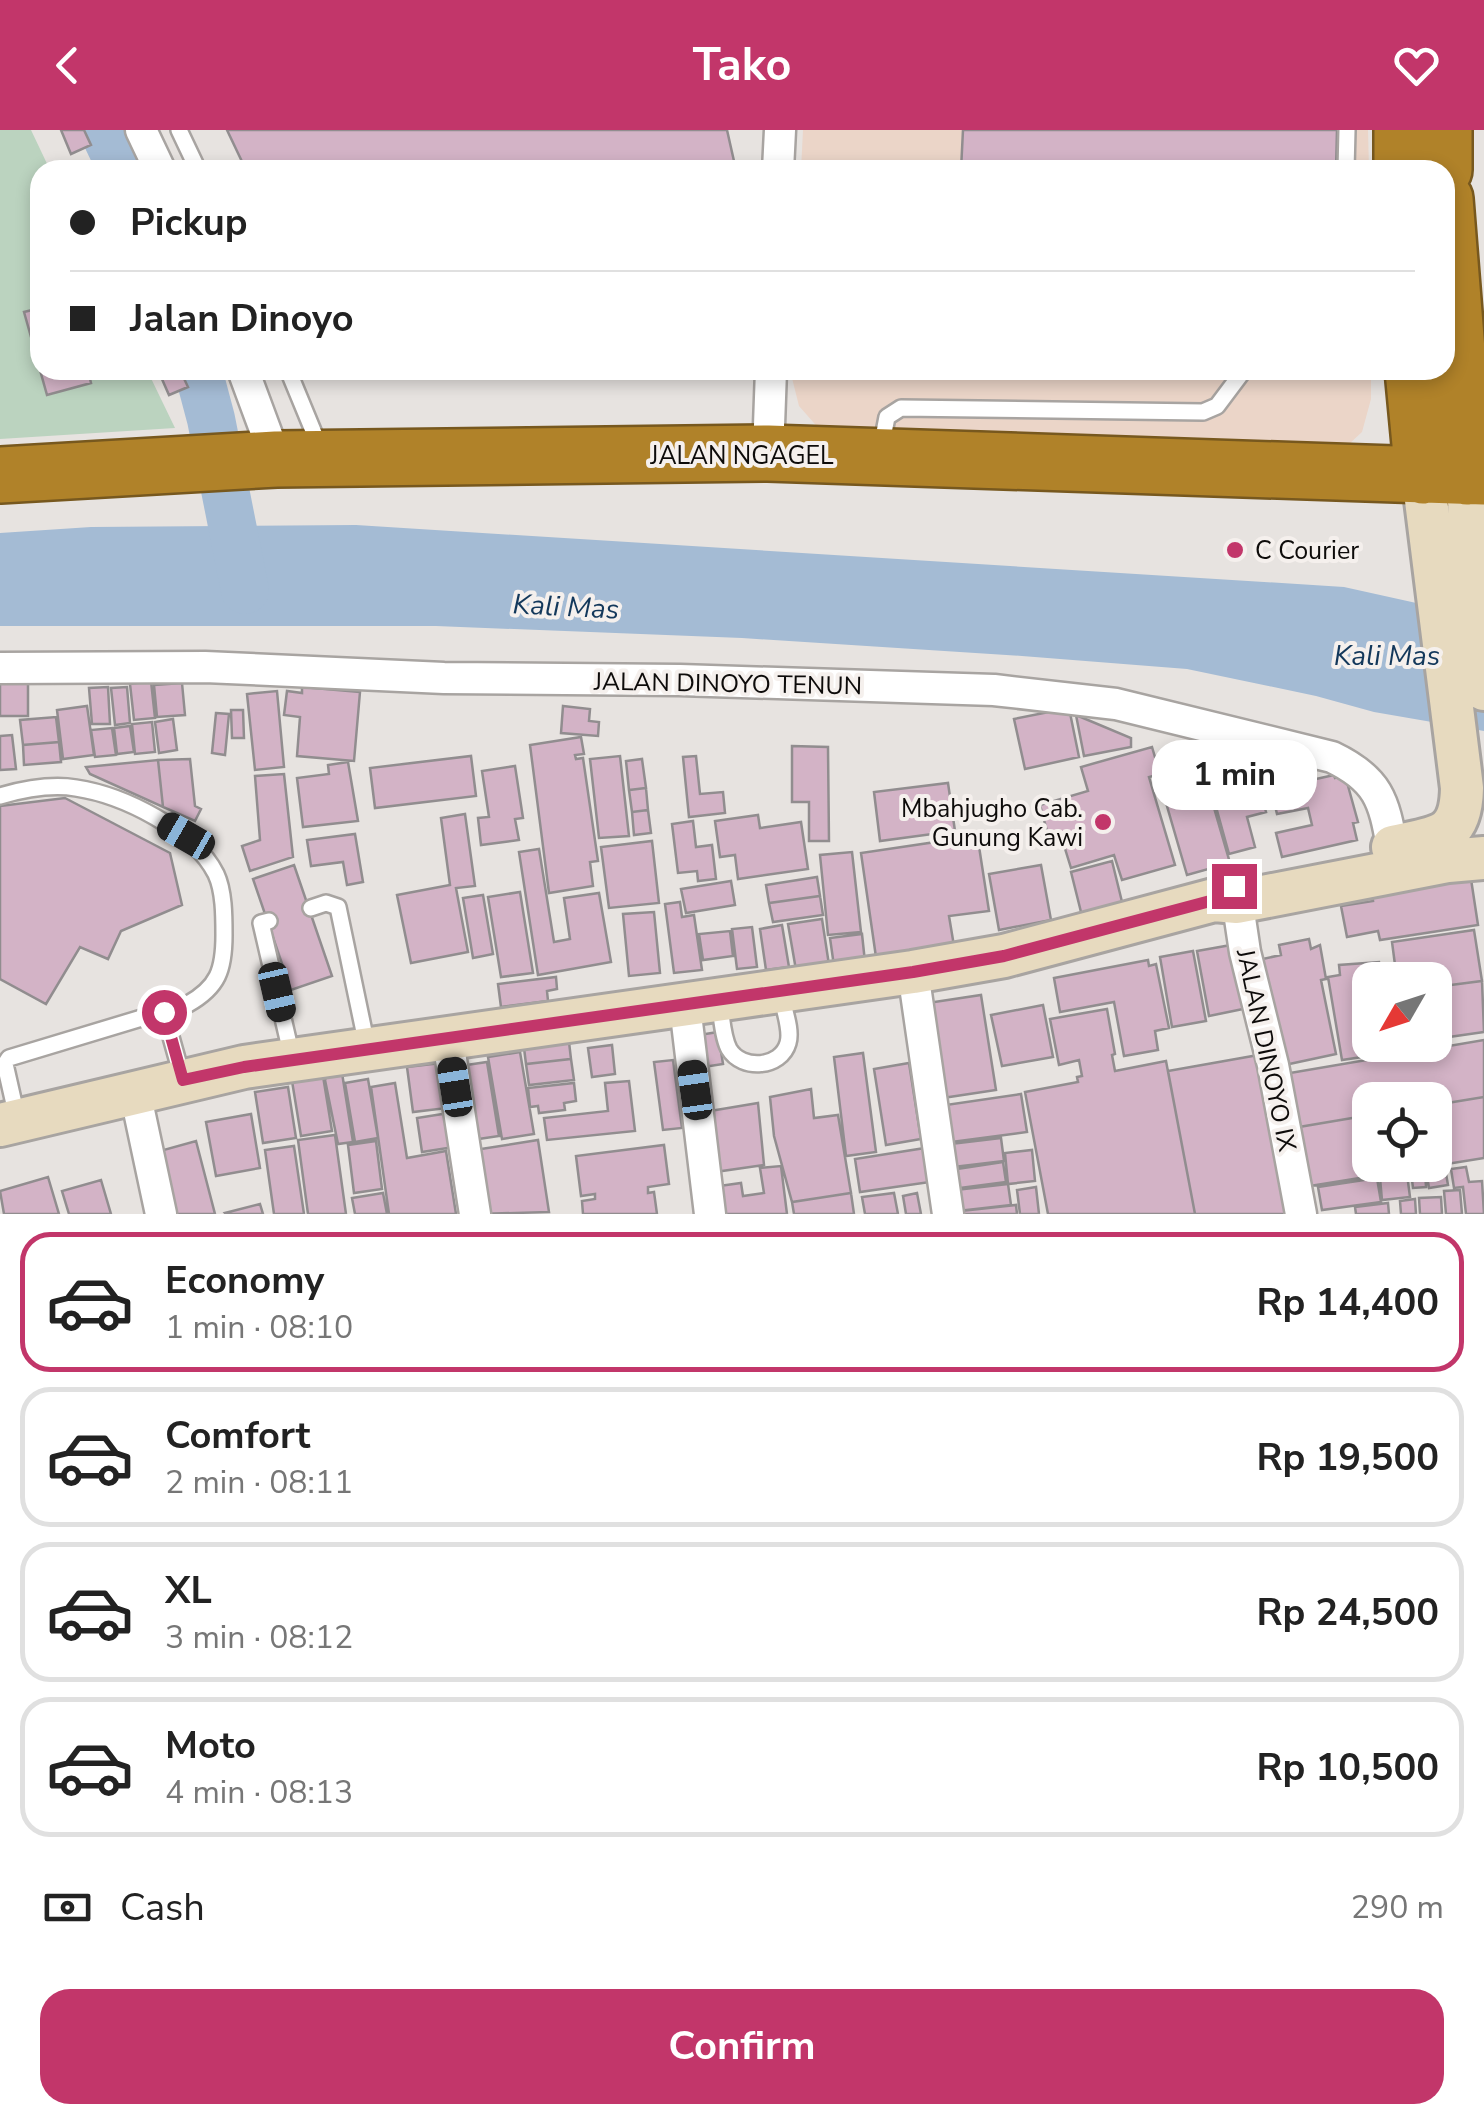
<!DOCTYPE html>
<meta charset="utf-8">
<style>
:root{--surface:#fff;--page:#f6f6f6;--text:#222;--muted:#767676;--line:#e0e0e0;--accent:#c2366a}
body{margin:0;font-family:"Nunito Sans",sans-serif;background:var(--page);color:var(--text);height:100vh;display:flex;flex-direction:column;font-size:38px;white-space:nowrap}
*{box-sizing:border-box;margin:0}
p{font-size:32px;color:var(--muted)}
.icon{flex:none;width:55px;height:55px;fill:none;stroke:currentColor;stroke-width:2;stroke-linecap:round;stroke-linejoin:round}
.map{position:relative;height:1084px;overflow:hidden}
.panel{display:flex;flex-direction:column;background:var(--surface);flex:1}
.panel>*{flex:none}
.hud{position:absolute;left:30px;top:30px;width:1425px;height:220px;border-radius:30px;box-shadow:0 5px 15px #0003;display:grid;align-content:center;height:220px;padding:0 40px;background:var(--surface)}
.needle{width:65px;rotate:231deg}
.controls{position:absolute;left:1352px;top:832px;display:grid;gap:20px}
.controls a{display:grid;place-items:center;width:100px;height:100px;border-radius:20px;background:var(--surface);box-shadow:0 5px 15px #0003;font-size:50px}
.end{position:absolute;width:45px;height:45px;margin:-22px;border:12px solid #c2366a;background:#fff;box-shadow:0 0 0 5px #fff}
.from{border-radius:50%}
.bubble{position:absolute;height:70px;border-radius:30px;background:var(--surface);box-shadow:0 5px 15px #0003;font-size:32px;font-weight:700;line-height:70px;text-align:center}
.car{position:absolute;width:30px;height:60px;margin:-30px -15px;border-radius:12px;box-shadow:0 0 8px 2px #0007;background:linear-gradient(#222 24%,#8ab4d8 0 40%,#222 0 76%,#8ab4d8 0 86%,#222 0)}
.hud b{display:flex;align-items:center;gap:35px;height:95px;font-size:38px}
.hud b+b{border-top:2px solid var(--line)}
.hud i{width:25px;height:25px;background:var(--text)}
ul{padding:18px 0 0;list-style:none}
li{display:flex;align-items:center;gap:30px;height:140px;margin:0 20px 15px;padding:0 20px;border:5px solid var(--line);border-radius:30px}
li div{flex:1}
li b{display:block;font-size:38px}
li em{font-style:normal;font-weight:700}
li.on{border-color:var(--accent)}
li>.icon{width:90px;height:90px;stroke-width:1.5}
.pay{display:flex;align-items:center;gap:25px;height:110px;padding:0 40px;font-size:38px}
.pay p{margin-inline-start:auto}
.cta{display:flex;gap:20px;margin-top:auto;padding:20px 40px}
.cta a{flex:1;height:115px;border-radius:30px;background:var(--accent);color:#fff;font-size:40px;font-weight:700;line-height:115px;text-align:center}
header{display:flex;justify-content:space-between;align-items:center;height:130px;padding:0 40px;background:var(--accent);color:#fff;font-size:45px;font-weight:700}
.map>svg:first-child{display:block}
.commercial{fill:#ebd5c8}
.green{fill:#bbd3bf}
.water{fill:#a4bbd4}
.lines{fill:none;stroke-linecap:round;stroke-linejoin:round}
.river{stroke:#a4bbd4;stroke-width:48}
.building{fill:#d3b3c6;stroke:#918d8f;stroke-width:2.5}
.lane-casing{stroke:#a8a4a1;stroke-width:20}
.street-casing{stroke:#a8a4a1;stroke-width:35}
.secondary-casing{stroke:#a8a4a1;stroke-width:48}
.highway-casing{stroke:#77581e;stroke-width:60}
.lane{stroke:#fff;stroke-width:15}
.street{stroke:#fff;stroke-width:30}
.secondary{stroke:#e7dabf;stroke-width:42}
.highway{stroke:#b08229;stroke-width:55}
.route{stroke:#c2366a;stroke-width:12}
.poi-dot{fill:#c2366a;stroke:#f5f0ed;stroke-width:4}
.labels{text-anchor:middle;stroke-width:8;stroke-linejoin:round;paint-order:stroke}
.street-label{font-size:25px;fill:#0d0b0a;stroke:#f5f0ed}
.poi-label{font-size:25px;fill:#0d0b0a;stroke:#f5f0ed;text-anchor:start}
.water-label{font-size:28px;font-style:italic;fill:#13385b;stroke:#f5f0ed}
</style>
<header><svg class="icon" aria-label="back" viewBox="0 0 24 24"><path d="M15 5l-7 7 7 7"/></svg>Tako<svg class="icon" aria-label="heart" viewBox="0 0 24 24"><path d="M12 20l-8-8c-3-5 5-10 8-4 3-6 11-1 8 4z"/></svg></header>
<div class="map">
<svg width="1484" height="1084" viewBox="0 0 1484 1084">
<rect width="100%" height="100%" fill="#e7e3e0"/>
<path class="commercial" d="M803,0H1368L1369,40H801Z
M790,240H1371V269L1362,302L1348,315L821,301L799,276Z"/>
<path class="green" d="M0,0H31L50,40H40V240H147L175,298L0,309Z"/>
<path class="water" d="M356,395L1344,457L1484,488V601L1374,582L1316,566L1187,539L1022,526L742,508L436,496H0V403L91,397Z"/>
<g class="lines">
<path class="river" d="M103,0L122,40
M198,240L211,289L245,460"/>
</g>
<path class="building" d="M61,0H84L91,15L71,24Z
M227,0H727L736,40H246Z
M963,0H1337L1336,40H961Z
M40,178V239L24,182Z
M40,240H88L91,253L47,265Z
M158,240H180L188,257L169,265Z
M954,240H1192L953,247Z
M0,550H28V586H0Z
M151,551L155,588L134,590L130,554Z
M182,553L185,585L157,587L154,555Z
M108,557L110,594H92L89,558Z
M127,557L130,593L115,595L111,558Z
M302,557L360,562L354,631L297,626L300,587L284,585L287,561L302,563Z
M277,561L284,637L255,640L247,564Z
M87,576L94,625L63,629L57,580Z
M563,576L590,579L589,591L599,592L598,606L561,603Z
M1069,578L1079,627L1025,639L1014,589Z
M231,580H243L244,608H232Z
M216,583L229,584L225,625L212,623Z
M1076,585L1131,608V617L1084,626Z
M56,587L59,612L23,615L20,590Z
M173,589L177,620L159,623L155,592Z
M152,592L155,622L135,624L132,594Z
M130,596L134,622L117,624L114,598Z
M112,598L116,625L95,627L91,600Z
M12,605L16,639L0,640V606Z
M581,607L584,624L575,625L576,629L583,628L598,731L590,732L593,756L549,763L530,615Z
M59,612L61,632L24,635L23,615Z
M792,616L828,617L829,711H809V672H792Z
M1152,617L1160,644L1149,647L1175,735L1122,750L1114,725L1071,738L1062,709L1050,712L1040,675L1088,661L1081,637Z
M471,626L476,666L375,678L370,638Z
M620,626L629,706L599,708L590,629Z
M696,626L700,664L723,662L725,683L689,687L683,627Z
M190,629L195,676L201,679L195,691L163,677L158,630Z
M642,629L646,658L629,660L626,631Z
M158,630L163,677L90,644L86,637Z
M348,632L358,691L303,697L297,648L329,644L328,635Z
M515,636L523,688L515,689L519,710L481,715L478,688L489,687L482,641Z
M1203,640L1230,733L1187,745L1160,652Z
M284,644L293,727L250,741L242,716L260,710L255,646Z
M1334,645L1335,648L1345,645L1358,692L1353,693L1357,710L1282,727L1276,703L1312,695L1308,678L1277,684L1271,659Z
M1236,648L1237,654L1257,648L1266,682L1247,687L1255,717L1229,724L1210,655Z
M948,653L955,701L880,711L874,662Z
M646,658L648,680L632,682L629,660Z
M65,668L170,723L182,775L121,801L108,829L80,817L46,874L0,849V676Z
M648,680L651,703L634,705L632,682Z
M465,684L475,756L456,758L468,822L411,833L397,765L450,755L441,688Z
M758,685L760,698L801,692L808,739L738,749L735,725L720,727L715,691Z
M693,691L696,717L712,715L716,749L698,751L697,741L678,743L672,694Z
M355,704L363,752L347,755L343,732L311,736L307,710Z
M956,709L957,713L978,710L989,781L949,786L954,816L876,827L861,723Z
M652,711L659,773L609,778L601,717Z
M539,719L554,812L570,809L564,768L599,763L611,832L538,845L519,722Z
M852,722L861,802L828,805L820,725Z
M1112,731L1124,780L1083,790L1071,742Z
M294,735L332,846L291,860L253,749Z
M1041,735L1051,790L999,800L989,744Z
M817,747L820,766L769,773L766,755Z
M1471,749L1478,795L1380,810L1378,801L1347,807L1341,776L1373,771L1372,764Z
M731,751L735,775L686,783L681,759Z
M520,762L533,843L501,847L488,767Z
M483,765L493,824L473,828L463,768Z
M820,766L823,785L773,792L769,773Z
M680,772L682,787L694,785L702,840L674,843L665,774Z
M654,782L660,843L629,846L623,784Z
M822,789L829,835L796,840L788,794Z
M782,795L789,837L766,840L760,799Z
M752,797L757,837L737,839L732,799Z
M1474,800L1482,851L1435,857V850H1397L1392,812Z
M730,801L733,826L703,830L699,804Z
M862,804L865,832L834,836L830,808Z
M1309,809L1311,819L1320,815L1326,849L1321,850L1336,924L1280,936L1258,830L1281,825L1279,815Z
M1231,815L1243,879L1209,886L1197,821Z
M1193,821L1206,891L1172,897L1160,827Z
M1148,830L1149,836L1156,834L1169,898L1155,901L1158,920L1124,926L1114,872L1060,882L1054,848Z
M1379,832L1380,839L1388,838L1390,850H1370V915H1401L1402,921L1342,930L1328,847L1340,845L1339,835Z
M556,847L557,859L547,861L548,871L501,877L498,854Z
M1482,851L1484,902L1435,909V857Z
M981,865L996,960L936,969L921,874Z
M1043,875L1053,927L1002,936L991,885Z
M1107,879L1115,924L1112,925L1115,941L1166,931L1195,1084H1048L1025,962L1078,952L1077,947L1082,946L1079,930L1059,935L1050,889Z
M718,902L723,934L697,938L693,906Z
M1484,910V967L1435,975V970H1370V985L1299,997L1290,943Z
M569,912L571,929L526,934L524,918Z
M612,915L615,944L592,947L588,918Z
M520,922L534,1004L502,1009L488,927Z
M863,923L876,1022L846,1026L834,927Z
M1264,924L1294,1084H1195L1168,941Z
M571,929L574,950L529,955L526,934Z
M673,930L682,998L663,1000L654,932Z
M487,932L499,1006L465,1011L453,937Z
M441,933L447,978L413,982L407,937Z
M909,933L921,1009L886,1015L874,939Z
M342,943L353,1012L338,1014L325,950L327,945Z
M323,946L332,1001L301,1006L292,951Z
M368,949L378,1008L355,1012L345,953Z
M629,951L635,1001L547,1010L544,988L608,981L605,953Z
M395,953L407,1028L446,1021L456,1084H389L371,957Z
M574,953L576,971L564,973L565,980L539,983L538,976L530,977L528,958Z
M288,957L296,1008L263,1013L255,962Z
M811,959L814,988L838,985L851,1063L792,1072L774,1006L770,967Z
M1021,964L1027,1002L944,1013L939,976Z
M1484,967V1028L1310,1056L1299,997L1370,985V1035H1435V975Z
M758,973L764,1035L708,1043L698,983Z
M449,983L454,1017L422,1022L417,988Z
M251,984L260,1038L216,1046L206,992Z
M335,1005L346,1084H308L298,1010Z
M1001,1008L1004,1031L945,1038L942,1015Z
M538,1010L549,1082L478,1084L468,1021Z
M196,1011L215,1084H165L149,1024Z
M376,1011L382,1059L354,1063L348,1015Z
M664,1015L669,1054L648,1057V1063L654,1062L657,1084H583L582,1071L595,1069V1064L581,1066L576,1026Z
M294,1016L304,1084H274L265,1020Z
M925,1018L930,1052L860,1062L855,1029Z
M1032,1020L1035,1051L1008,1054L1005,1023Z
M1003,1032L1006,1052L960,1058L957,1039Z
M781,1036L787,1084H715L712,1057L741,1053L743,1066L764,1063L760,1038Z
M1466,1037L1469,1052L1482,1051L1484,1084H1466L1463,1057L1454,1058L1451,1039Z
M1445,1038L1448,1055L1429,1058L1426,1041Z
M1425,1041L1426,1057L1413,1058L1411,1042Z
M1407,1044L1410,1067L1382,1070L1380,1048Z
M48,1047L59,1084H4L0,1061Z
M1377,1048L1381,1072L1322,1080L1318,1057Z
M101,1050L111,1084H69L62,1061Z
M1008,1054L1011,1075L949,1082L947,1061Z
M1036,1057L1039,1084H1020L1017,1060Z
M1460,1060L1462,1084H1446L1444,1061Z
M383,1063L387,1084H355L352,1068Z
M851,1063L854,1084H794L792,1072Z
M894,1063L898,1084H865L862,1067Z
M917,1063L921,1084H906L903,1066Z
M1441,1067L1442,1084H1420L1419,1068Z
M1415,1069L1416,1084H1401L1400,1071Z
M1388,1073L1389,1084H1356L1355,1077Z
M260,1074L263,1084H226L225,1083Z
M1016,1075L1017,1084H961V1081Z"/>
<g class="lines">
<defs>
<path id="lane" d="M179,0L198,40
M1346,40L1347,0
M288,240L321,320
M881,318L887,287L901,278L1203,282L1217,276L1244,240
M0,666C24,659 51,654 76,658C123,665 194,700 216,744C224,761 224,786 224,805C224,840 218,857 188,874L9,928L5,934L17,987
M311,778L326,773L338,777L367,916
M269,791L261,793L292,927
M719,871C722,886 722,906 729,919C742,941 781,938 788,913C792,900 784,880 781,865
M164,882L183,950"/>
<path id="street" d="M141,0L160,40
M778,40L780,0
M243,240L276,329
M768,323L771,240
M0,538L205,537L444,548L680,550L994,560L1116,574L1332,627C1378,649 1384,670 1392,717
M1235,755L1245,822L1273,935L1301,1084
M913,842L948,1084
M685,876L710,1084
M448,910L475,1084
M135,962L161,1084"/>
<path id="secondary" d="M1467,347L1484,559
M1393,717C1437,707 1461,710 1462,658L1423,346
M0,995L244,937L913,842L1004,826L1214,770L1237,772L1448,731L1484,728"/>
<path id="highway" d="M1402,0V40
M1444,0V40
M1445,69L1467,347
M1413,240L1423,346
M0,345L276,329L768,323L1484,347"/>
</defs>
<use href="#lane" class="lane-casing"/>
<use href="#street" class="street-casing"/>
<use href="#secondary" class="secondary-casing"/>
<use href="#highway" class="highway-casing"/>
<use href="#lane" class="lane"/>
<use href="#street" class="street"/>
<use href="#secondary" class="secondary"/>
<use href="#highway" class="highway"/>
</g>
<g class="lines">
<path class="route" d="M164,882L183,950L244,937L913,842L1004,826L1214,770L1234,756"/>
</g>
<g class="poi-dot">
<circle cx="1235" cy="420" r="10"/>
<circle cx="1103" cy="692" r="10"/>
</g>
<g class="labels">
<g class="street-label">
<text x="742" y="334">JALAN NGAGEL</text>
<text transform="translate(728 553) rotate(1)" y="9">JALAN DINOYO TENUN</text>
<text transform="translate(1267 920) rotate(78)" y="9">JALAN DINOYO IX</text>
</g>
<g class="poi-label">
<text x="1255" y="429">C Courier</text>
<text x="1083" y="687" text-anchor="end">Mbahjugho Cab.<tspan x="1083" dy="29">Gunung Kawi</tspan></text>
</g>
<g class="water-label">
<text transform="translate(566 476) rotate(3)" y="10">Kali Mas</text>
<text x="1387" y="535">Kali Mas</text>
</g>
</g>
</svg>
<div class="controls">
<a><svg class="needle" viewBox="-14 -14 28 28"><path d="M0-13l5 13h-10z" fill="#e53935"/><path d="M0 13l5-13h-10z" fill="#767676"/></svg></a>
<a><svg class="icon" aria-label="locate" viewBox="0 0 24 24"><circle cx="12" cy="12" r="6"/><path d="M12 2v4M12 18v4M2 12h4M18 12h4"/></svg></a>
</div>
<i class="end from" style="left:164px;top:882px"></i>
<i class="end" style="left:1234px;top:756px"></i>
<div class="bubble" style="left:1152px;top:610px;width:165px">1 min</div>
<i class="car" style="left:186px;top:706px;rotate:300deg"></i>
<i class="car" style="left:277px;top:862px;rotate:167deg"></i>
<i class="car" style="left:455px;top:957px;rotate:351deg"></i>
<i class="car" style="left:695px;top:960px;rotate:352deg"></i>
<div class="hud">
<b><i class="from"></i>Pickup</b>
<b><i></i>Jalan Dinoyo</b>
</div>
</div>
<section class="panel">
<ul>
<li class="on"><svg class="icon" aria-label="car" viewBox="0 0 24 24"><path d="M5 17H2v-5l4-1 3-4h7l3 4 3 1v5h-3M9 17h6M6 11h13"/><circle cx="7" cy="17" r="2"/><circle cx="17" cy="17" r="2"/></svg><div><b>Economy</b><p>1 min · 08:10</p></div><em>Rp 14,400</em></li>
<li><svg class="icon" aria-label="car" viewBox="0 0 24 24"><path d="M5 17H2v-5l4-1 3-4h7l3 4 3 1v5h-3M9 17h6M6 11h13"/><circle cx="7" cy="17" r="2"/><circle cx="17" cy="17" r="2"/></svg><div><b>Comfort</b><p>2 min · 08:11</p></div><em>Rp 19,500</em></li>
<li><svg class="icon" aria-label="car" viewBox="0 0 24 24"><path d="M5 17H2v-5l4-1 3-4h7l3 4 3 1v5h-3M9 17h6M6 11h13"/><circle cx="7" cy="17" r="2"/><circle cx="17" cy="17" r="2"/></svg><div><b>XL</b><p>3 min · 08:12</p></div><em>Rp 24,500</em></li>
<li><svg class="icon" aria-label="car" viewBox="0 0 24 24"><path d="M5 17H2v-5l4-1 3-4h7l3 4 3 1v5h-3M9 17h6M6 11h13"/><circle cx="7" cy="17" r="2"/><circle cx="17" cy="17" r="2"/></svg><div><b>Moto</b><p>4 min · 08:13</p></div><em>Rp 10,500</em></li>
</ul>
<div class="pay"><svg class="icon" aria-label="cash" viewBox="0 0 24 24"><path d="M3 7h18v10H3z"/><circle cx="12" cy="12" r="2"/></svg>Cash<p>290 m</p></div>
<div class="cta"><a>Confirm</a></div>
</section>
